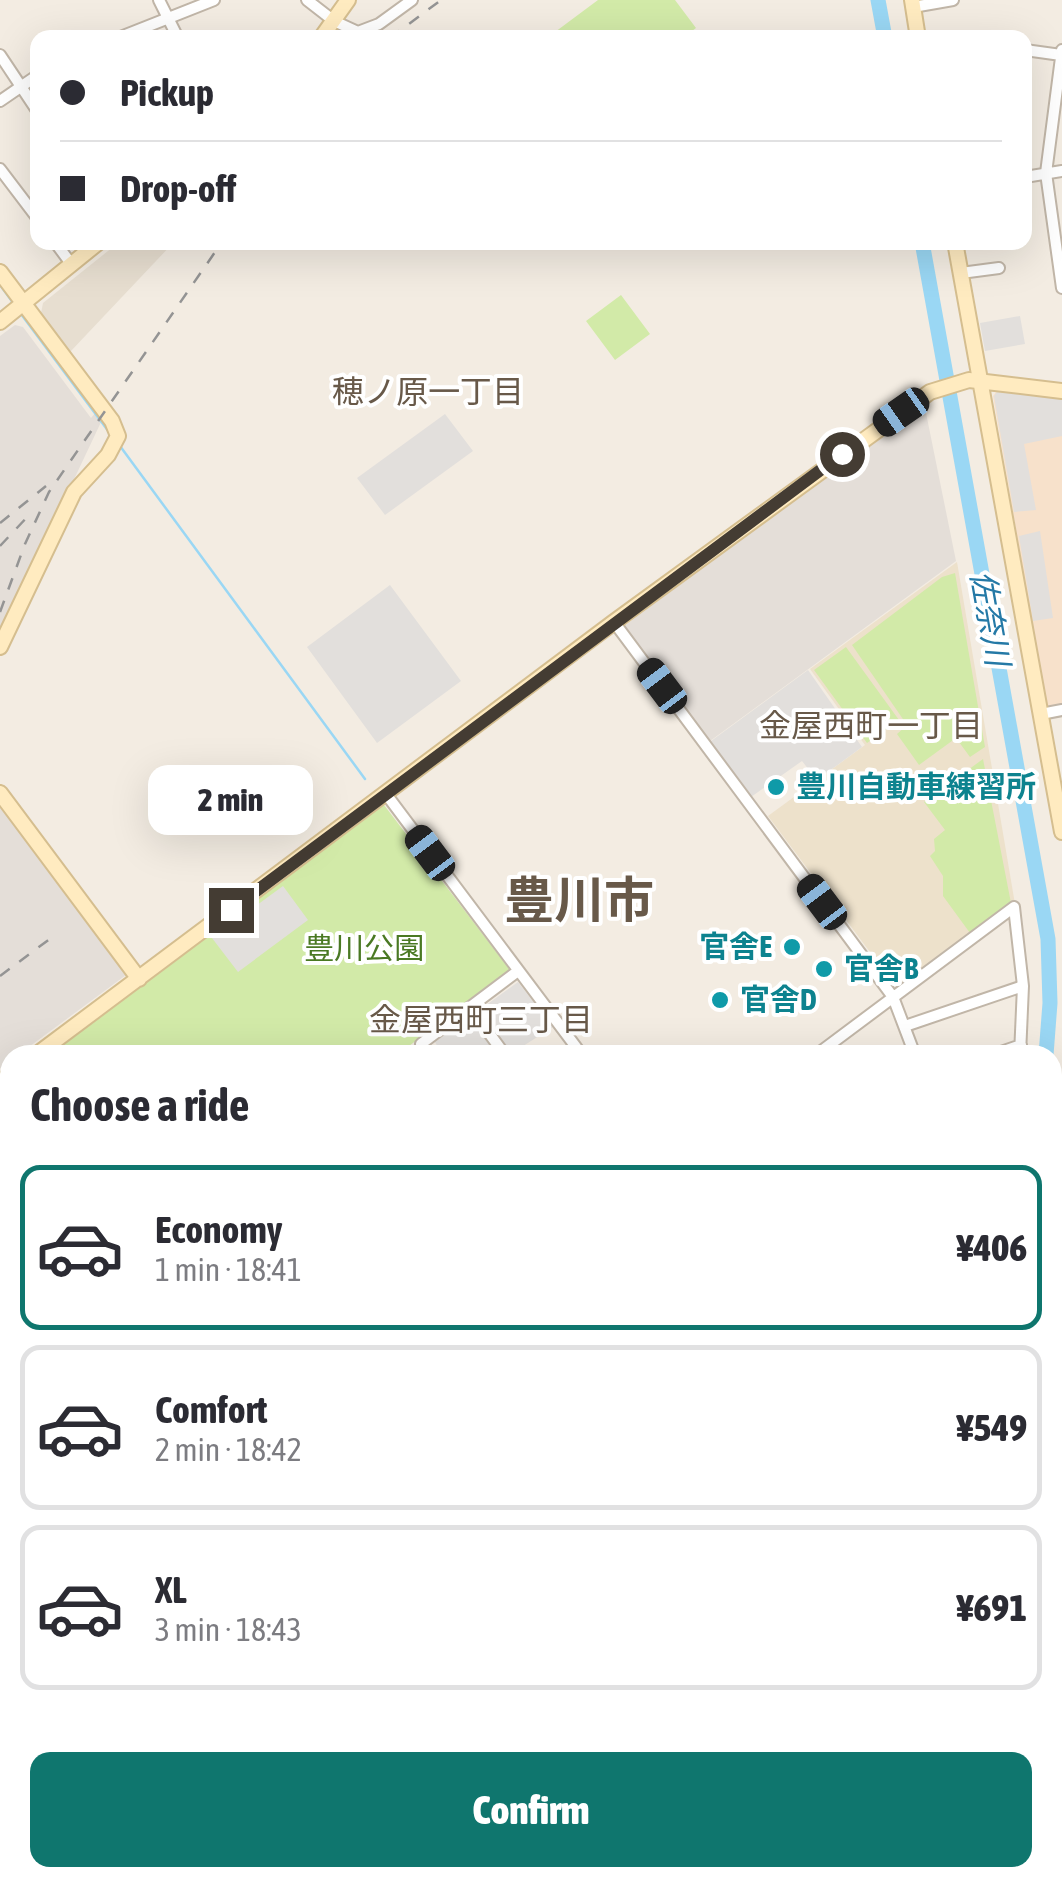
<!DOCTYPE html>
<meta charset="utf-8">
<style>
:root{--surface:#fff;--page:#f7f7f7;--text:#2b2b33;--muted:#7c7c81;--line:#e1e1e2;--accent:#0f766e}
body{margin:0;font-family:"Asap Condensed","Noto Sans JP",sans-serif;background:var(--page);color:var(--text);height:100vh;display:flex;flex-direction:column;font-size:38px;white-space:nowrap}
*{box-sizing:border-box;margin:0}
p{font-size:32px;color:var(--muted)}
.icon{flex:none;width:55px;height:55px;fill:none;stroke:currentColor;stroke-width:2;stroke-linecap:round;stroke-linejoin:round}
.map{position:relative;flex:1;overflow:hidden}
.side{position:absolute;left:0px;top:1045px;width:1062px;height:842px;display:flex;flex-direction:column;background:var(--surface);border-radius:30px 30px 0 0;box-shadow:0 10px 40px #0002}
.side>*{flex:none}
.hud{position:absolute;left:30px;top:30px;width:1002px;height:220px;border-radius:20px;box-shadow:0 10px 40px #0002;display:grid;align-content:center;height:220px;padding:0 30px;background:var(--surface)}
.end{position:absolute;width:45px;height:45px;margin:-22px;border:12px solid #443c33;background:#fff;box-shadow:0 0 0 5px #fff}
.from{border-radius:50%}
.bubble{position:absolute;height:70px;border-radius:20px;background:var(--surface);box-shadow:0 10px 40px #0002;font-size:32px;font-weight:800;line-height:70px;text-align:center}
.car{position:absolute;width:30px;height:60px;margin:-30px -15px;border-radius:12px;box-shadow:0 0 8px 2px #0007;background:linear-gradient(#222 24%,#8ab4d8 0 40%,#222 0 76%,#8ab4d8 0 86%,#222 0)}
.hud b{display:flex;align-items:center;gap:35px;height:95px;font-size:38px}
.hud b+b{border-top:2px solid var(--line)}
.hud i{width:25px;height:25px;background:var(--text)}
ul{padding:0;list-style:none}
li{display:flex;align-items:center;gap:30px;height:165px;margin:0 20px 15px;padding:0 10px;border:5px solid var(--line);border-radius:20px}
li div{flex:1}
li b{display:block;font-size:38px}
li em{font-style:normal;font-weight:800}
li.active{border-color:var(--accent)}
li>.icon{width:90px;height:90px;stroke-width:1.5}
h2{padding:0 30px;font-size:45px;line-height:120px}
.action{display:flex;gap:20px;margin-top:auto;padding:20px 30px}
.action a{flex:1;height:115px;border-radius:20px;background:var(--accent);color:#fff;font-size:40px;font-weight:800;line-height:115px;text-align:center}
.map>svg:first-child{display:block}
.residential{fill:#e7ded0}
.commercial{fill:#f7e1cb}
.industrial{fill:#e4ded8}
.education{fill:#ede1cb}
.green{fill:#d2eaa8}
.parking{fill:#e2dfdc}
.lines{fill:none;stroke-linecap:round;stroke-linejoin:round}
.stream{stroke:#9ad7f4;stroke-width:2.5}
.river{stroke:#9ad7f4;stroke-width:15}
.street-casing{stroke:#c1b6a8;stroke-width:14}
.secondary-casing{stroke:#d5be8f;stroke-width:18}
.primary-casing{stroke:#ebb358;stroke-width:19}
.street{stroke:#fff;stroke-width:10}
.secondary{stroke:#ffebc0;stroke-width:14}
.primary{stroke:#ffd68f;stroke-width:15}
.rail{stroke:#949494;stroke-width:2.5;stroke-dasharray:12 12;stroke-linecap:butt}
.route{stroke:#443c33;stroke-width:12}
.culture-dot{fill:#0f9aa8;stroke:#fff;stroke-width:4}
.labels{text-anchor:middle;stroke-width:8;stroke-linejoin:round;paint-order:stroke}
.culture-label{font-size:30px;font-weight:bold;fill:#0d838f;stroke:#fff;text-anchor:start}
.park-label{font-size:30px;fill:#4a7923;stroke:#fff}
.neighbourhood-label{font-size:32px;fill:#685949;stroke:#fff}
.water-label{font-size:32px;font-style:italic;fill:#2479a6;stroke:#fff}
.town-label{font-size:50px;font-weight:bold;fill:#685949;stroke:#fff}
</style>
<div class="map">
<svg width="1062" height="1887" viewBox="0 0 1062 1887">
<rect width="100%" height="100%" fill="#f3ece2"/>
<path class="residential" d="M118,243H173L70,352L41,313L43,303Z"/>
<path class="commercial" d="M997,391L1062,400V706L1051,708L1046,704L993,396Z"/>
<path class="industrial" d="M15,325L23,327L91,418L96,412L102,420L0,636V336Z
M924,403L956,561L710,741L623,627Z
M0,807L126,975L18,1055H10V1061L0,1068Z"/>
<path class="education" d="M957,562L1015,904L900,992L768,816L865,745L810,669Z"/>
<path class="green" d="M598,0H675L696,28L684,37H554L555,32Z
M621,295L650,334L615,360L586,321Z
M955,573L985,747L970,757L956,738L919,765L897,734L907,725L852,645L942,577Z
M846,647L899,720L867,743L814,670Z
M983,759L1011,903L970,933L943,896V876L930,856L935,851L934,839L945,830L924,802Z
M384,805L510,970L397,1055H50Z
M10,1085V1345L0,1353V1093Z"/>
<path class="parking" d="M1020,316L1025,344L985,351L980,323Z
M997,392L1062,397V436L1024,444L1036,510L1014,512L994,396Z
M445,414L473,451L385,515L357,478Z
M1040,531L1053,618L1033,621L1019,536Z
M390,585L461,681L377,743L307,647Z
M808,670L862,747L817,780L802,761L751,797L711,741Z
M283,886L308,920L238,972L212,938Z
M518,982L553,1027L509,1055L478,1011Z
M469,1017H472L500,1055H442L435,1042Z"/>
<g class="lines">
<path class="stream" d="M0,285L14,304
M21,314L109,432
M120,446L365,779"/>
<path class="river" d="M878,0L885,38
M922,242L1048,939L1050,1003L1046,1055
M661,1887L665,1878"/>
<defs>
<path id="street" d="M159,0L178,38
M307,0L334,21L358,32L379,24L412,0
M913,7L953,0
M118,38L214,0
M1025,50L1061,55
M1062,50L1046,173L1062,288
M0,55L38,112
M0,101L38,75
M0,169L38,219
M1025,177L1062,171
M55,242L72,265
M961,273L999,268
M614,622L893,997L915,1055
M1041,714L1062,710
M386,794L582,1055
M470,1007L505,1055
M905,1026L1023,986
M429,1055L421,1044L518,971
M816,1055L1014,907L1023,986L1020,1055
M992,1055L1021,1045
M1052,1180L1062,1148
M1052,1289L1062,1286
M0,1357L10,1350
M1052,1396L1062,1392
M1052,1494L1062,1491
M1052,1591L1062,1588
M0,1729L10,1725
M1052,1744L1062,1741
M0,1781L10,1778
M0,1821L10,1818
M407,1878L409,1887
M506,1878L507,1887
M782,1878L802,1887
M561,1887L566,1878
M629,1887L634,1878
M699,1887L704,1878
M843,1887L848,1878
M904,1887L910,1878
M954,1887L959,1878"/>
<path id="secondary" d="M912,0L918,38
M321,38L348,0
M955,242L1062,832
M0,272L112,421L118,436L108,455L74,492L0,647
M0,322L99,242
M0,793L139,979
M36,1055L614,622L930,392L969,380L1062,391
M0,1082L10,1075
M0,1525L10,1539
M1052,1663L1062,1660
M1052,1683L1062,1680
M1052,1870L1062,1867
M978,1878L994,1887
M104,1887L157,1878
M216,1887L271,1880
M998,1887L1025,1878"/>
<path id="primary" d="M1052,1106L1062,1102
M0,1473L10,1469"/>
</defs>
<use href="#street" class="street-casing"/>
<use href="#secondary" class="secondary-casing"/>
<use href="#primary" class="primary-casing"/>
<use href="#street" class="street"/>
<use href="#secondary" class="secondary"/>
<use href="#primary" class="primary"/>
<path class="rail" d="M390,38L441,0
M0,523L46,486
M0,546L31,513
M0,612L25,544L49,492L222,242
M0,976L55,935
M1052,1673L1062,1670
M168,1887L226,1878"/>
</g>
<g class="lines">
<path class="route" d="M231,910L842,454"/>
</g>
<g class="culture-dot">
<circle cx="776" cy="787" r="10"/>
<circle cx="792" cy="947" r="10"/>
<circle cx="824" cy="969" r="10"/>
<circle cx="720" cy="1000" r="10"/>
</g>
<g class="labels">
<g class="culture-label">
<text x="796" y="797">豊川自動車練習所</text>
<text x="772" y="957" text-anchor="end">官舎E</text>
<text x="844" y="979">官舎B</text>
<text x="740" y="1010">官舎D</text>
</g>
<g class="park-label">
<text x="364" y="959">豊川公園</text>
</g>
<g class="neighbourhood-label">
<text x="428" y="403">穂ノ原一丁目</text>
<text x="871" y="737">金屋西町一丁目</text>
<text x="481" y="1031">金屋西町三丁目</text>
</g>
<g class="water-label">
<text transform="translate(990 618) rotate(80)" y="11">佐奈川</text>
</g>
<g class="town-label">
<text x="579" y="918">豊川市</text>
</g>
</g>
</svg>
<i class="end from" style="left:842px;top:454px"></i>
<i class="end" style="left:231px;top:910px"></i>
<div class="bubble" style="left:148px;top:765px;width:165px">2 min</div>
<i class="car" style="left:901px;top:412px;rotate:235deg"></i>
<i class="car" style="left:662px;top:686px;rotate:323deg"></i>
<i class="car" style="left:430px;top:853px;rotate:323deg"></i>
<i class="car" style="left:822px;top:902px;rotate:323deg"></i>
<div class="hud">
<b><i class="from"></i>Pickup</b>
<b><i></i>Drop-off</b>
</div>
<section class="side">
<h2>Choose a ride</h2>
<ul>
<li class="active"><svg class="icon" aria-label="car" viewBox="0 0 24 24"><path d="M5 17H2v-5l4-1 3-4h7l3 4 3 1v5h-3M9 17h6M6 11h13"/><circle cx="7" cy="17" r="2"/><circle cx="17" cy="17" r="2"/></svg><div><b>Economy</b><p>1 min · 18:41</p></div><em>¥406</em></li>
<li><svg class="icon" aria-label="car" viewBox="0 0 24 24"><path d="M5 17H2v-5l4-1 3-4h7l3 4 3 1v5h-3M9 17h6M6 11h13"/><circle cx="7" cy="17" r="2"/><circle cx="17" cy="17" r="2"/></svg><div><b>Comfort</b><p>2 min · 18:42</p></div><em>¥549</em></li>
<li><svg class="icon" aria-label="car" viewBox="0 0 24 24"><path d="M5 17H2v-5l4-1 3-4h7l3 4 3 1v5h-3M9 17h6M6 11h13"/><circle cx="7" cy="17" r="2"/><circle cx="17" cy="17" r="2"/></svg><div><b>XL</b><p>3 min · 18:43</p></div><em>¥691</em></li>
</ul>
<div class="action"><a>Confirm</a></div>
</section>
</div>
